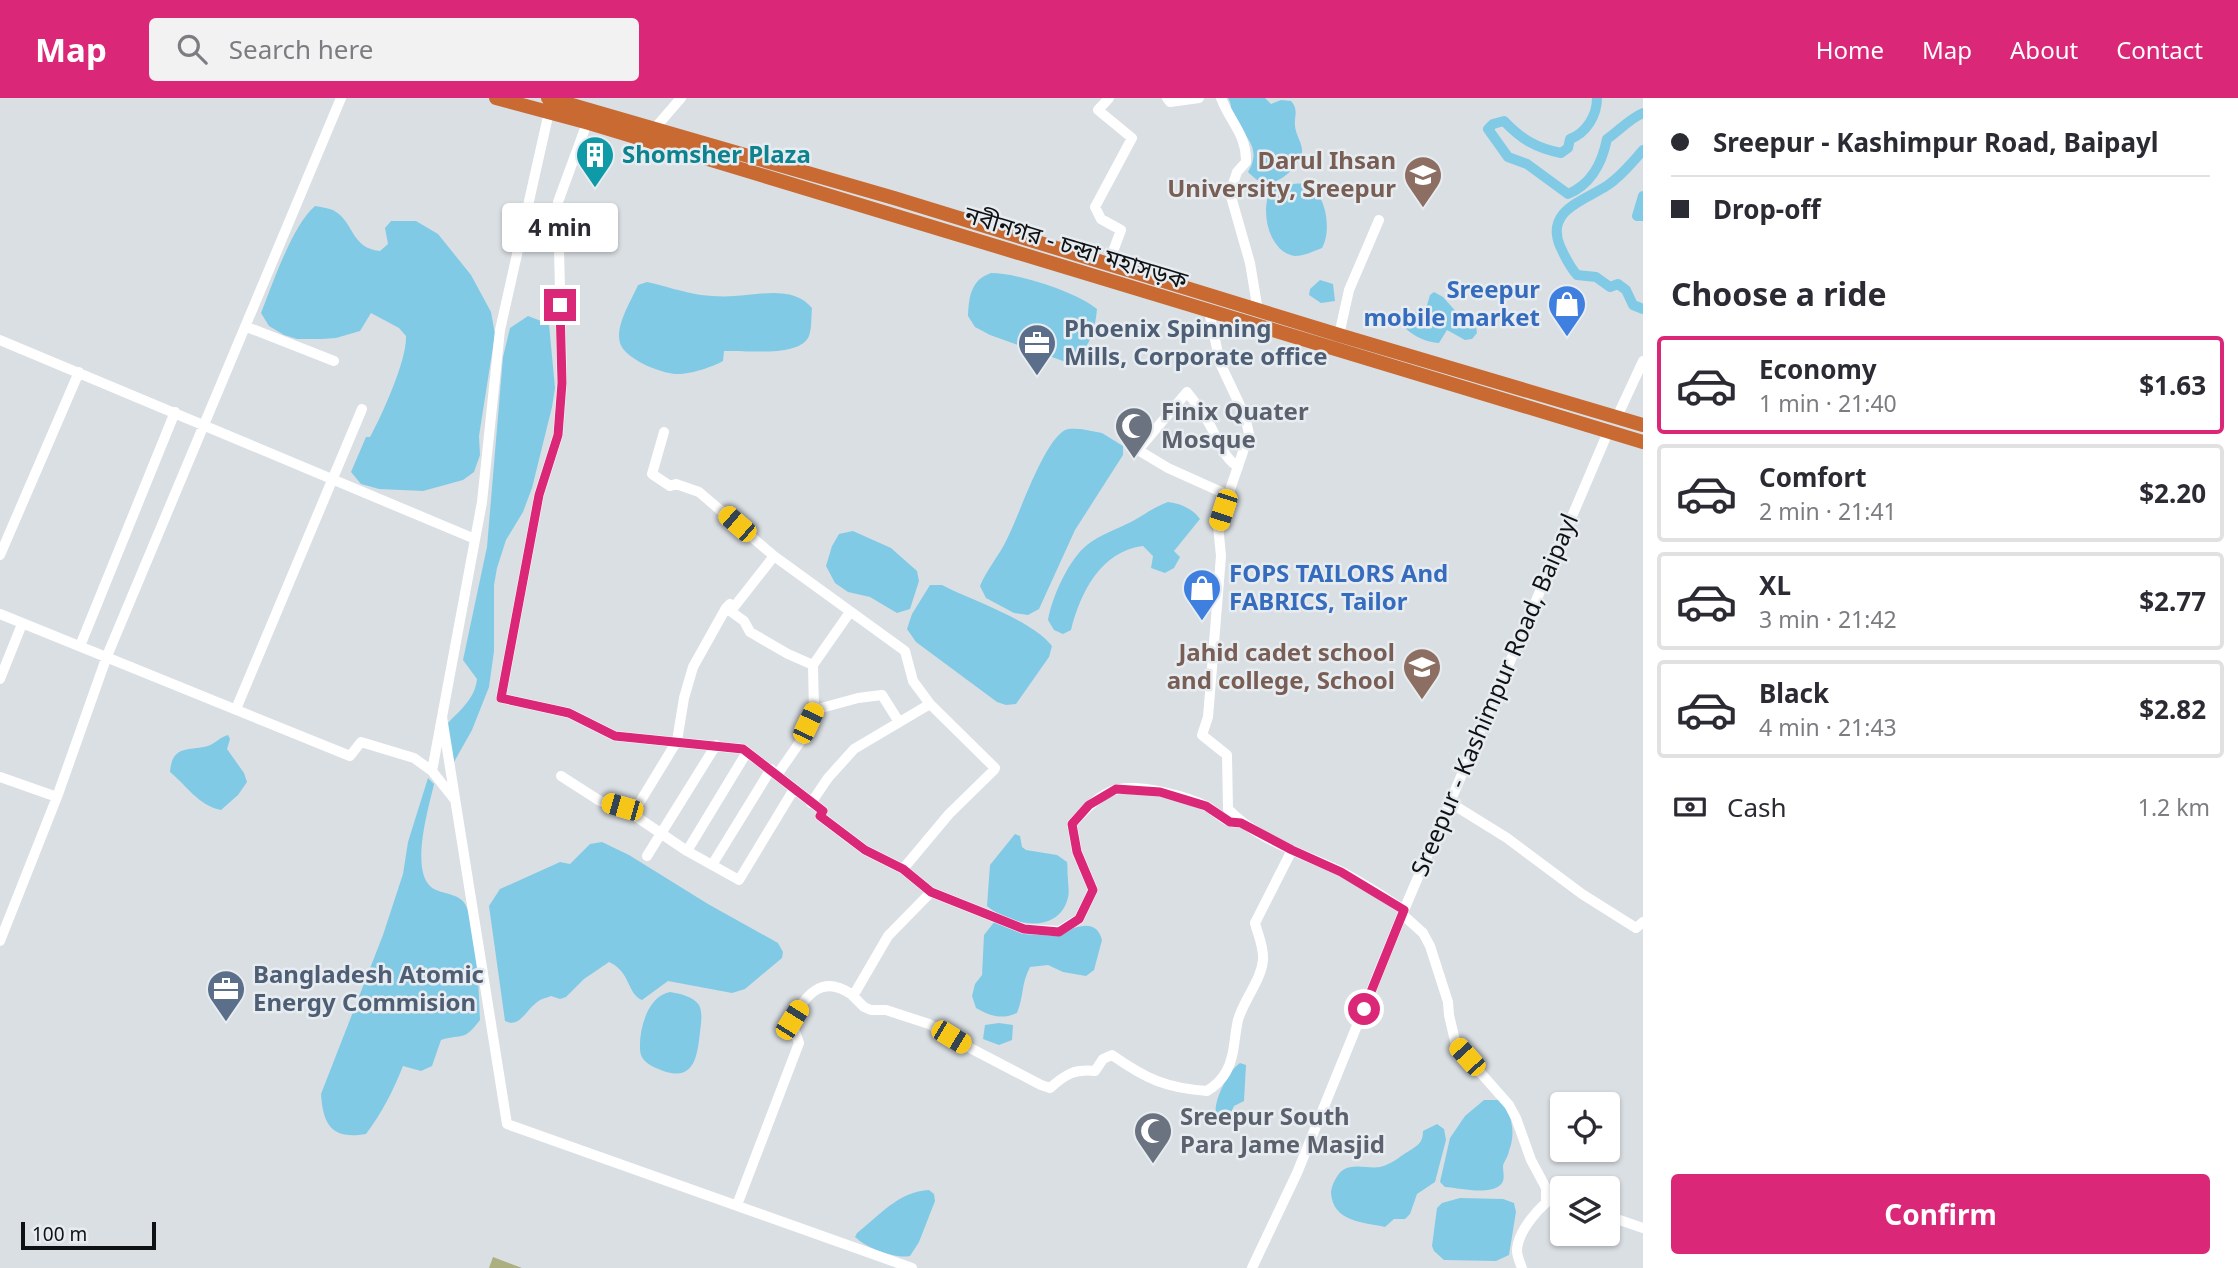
<!DOCTYPE html>
<meta charset="utf-8">
<style>
:root{--surface:#fff;--page:#f2f2f3;--text:#2b2b33;--muted:#7c7c81;--line:#e1e1e2;--accent:#db2777}
body{margin:0;font-family:"Noto Sans","Noto Sans Bengali",sans-serif;background:var(--page);color:var(--text);height:100vh;display:flex;flex-direction:column;font-size:26px;white-space:nowrap}
*{box-sizing:border-box;margin:0}
p{font-size:23px;color:var(--muted)}
.icon{flex:none;width:38px;height:38px;fill:none;stroke:currentColor;stroke-width:2;stroke-linecap:round;stroke-linejoin:round}
.map{position:relative;flex:1;overflow:hidden}
.side{display:flex;flex-direction:column;background:var(--surface);width:595px}
.side>*{flex:none}
.banner{display:grid;align-content:center;height:154px;padding:0 28px;background:var(--surface)}
.fabs{position:absolute;left:1550px;top:994px;display:grid;gap:14px}
.fabs a{display:grid;place-items:center;width:70px;height:70px;border-radius:7px;background:var(--surface);box-shadow:0 2px 5px #0004;font-size:35px}
.scale{position:absolute;left:21px;bottom:18px;width:135px;box-sizing:border-box;padding-left:7px;border:4px solid #0f1112;border-top:0;font-size:19px;line-height:24px;white-space:nowrap;color:#0f1112;-webkit-text-stroke:5px #e7ecf1;paint-order:stroke}
.end{position:absolute;width:32px;height:32px;margin:-16px;border:9px solid #db2777;background:#fff;box-shadow:0 0 0 4px #fff}
.from{border-radius:50%}
.bubble{position:absolute;height:49px;border-radius:7px;background:var(--surface);box-shadow:0 2px 5px #0004;font-size:23px;font-weight:700;line-height:49px;text-align:center}
.car{position:absolute;width:21px;height:42px;margin:-21px -10px;border-radius:9px;box-shadow:0 0 5px 2px #0007;background:linear-gradient(#f5c518 24%,#345 0 40%,#f5c518 0 76%,#345 0 86%,#f5c518 0)}
.banner b{display:flex;align-items:center;gap:24px;height:66px;font-size:26px}
.banner b+b{border-top:2px solid var(--line)}
.banner i{width:18px;height:18px;background:var(--text)}
ul{padding:0;list-style:none}
li{display:flex;align-items:center;gap:21px;height:98px;margin:0 14px 10px;padding:0 14px;border:4px solid var(--line);border-radius:7px}
li div{flex:1}
li b{display:block;font-size:26px}
li em{font-style:normal;font-weight:700}
li.active{border-color:var(--accent)}
li>.icon{width:63px;height:63px;stroke-width:1.5}
h2{padding:0 28px;font-size:32px;line-height:84px}
.pay{display:flex;align-items:center;gap:18px;height:77px;padding:0 28px;font-size:26px}
.pay p{margin-inline-start:auto}
.button{display:flex;gap:14px;margin-top:auto;padding:14px 28px}
.button a{flex:1;height:80px;border-radius:7px;background:var(--accent);color:#fff;font-size:28px;font-weight:700;line-height:80px;text-align:center}
header{display:flex;align-items:center;gap:42px;box-sizing:border-box;height:98px;padding:0 35px;background:var(--accent);color:#fff}
header strong{font-size:33px}
nav{display:flex;gap:38px;margin-inline-start:auto;font-size:24px}
.search{width:490px;height:63px;background:var(--page);display:flex;align-items:center;gap:18px;box-sizing:border-box;padding:0 24px;border-radius:7px;color:var(--muted);font-size:26px}
main{display:flex;flex:1;min-height:0}
.map>svg:first-child{display:block}
.green{fill:#acb081}
.water{fill:#81cae6}
.lines{fill:none;stroke-linecap:round;stroke-linejoin:round}
.canal{stroke:#81cae6;stroke-width:10}
.minor{stroke:#fff;stroke-width:10}
.highway{stroke:#c86a32;stroke-width:14}
.route{stroke:#db2777;stroke-width:9}
.labels{text-anchor:middle;stroke-width:5;stroke-linejoin:round;paint-order:stroke}
.culture-label{font-size:24px;font-weight:bold;fill:#0d838f;stroke:#e7ecf1;text-anchor:start}
.education-label{font-size:24px;font-weight:bold;fill:#785e54;stroke:#e7ecf1;text-anchor:end}
.street-label{font-size:24px;fill:#0f1112;stroke:#e7ecf1}
.shop-label{font-size:24px;font-weight:bold;fill:#366cbe;stroke:#e7ecf1;text-anchor:end}
.service-label{font-size:24px;font-weight:bold;fill:#4e5e75;stroke:#e7ecf1;text-anchor:start}
.worship-label{font-size:24px;font-weight:bold;fill:#5b616d;stroke:#e7ecf1;text-anchor:start}
</style>
<header>
<strong>Map</strong>
<div class="search"><svg class="icon" aria-label="search" viewBox="0 0 24 24"><circle cx="10" cy="10" r="6"/><path d="M15 15l6 6"/></svg>Search here</div>
<nav><a>Home</a><a>Map</a><a>About</a><a>Contact</a></nav>
</header>
<main>
<div class="map">
<svg width="1643" height="1170" viewBox="0 0 1643 1170">
<rect width="100%" height="100%" fill="#dadfe4"/>
<path class="green" d="M493,1159L522,1170H489Z"/>
<path class="water" d="M1228,0H1265L1271,6L1281,2L1291,3C1299,12 1294,18 1295,28C1296,38 1303,46 1302,54C1300,67 1281,86 1266,85C1260,85 1253,79 1248,74C1264,47 1241,38 1233,16C1230,10 1232,6 1228,0Z
M1292,86C1296,86 1299,85 1303,86C1327,91 1332,133 1322,150C1314,153 1304,158 1295,158C1268,155 1258,108 1273,89Z
M315,108C321,109 328,110 333,112C355,124 350,150 380,153L388,146L385,130L391,123H416L438,136L471,177L491,214L495,236L479,338L480,357L474,374L463,382L423,393L379,391L361,386L351,374L366,339H370C382,317 407,262 406,238L399,230L371,215L360,233L336,240L322,241H297L284,237L269,228L261,215C272,187 293,126 315,108Z
M991,175C1018,175 1077,194 1097,211C1095,233 1088,260 1063,263L990,237L975,229L968,218C969,198 971,182 991,175Z
M1320,182L1333,186L1335,203L1321,205L1309,197L1310,191Z
M647,184C665,188 682,194 701,197C711,198 723,199 734,198C759,197 793,187 812,210C811,219 812,230 809,238C800,260 744,252 724,253L723,263C713,269 688,277 676,276C660,275 625,261 620,245C615,228 631,203 638,187Z
M1434,194L1443,199L1460,218L1476,228L1477,235L1472,241L1465,242L1447,232L1439,245C1426,244 1415,239 1405,230L1404,224L1410,214H1425L1430,197Z
M528,218L549,226L555,290L552,309L532,390L523,414L506,442L497,470L494,487V553L489,589L472,632L454,664L447,626C460,612 475,601 477,581L463,562L487,449L503,259L510,230Z
M1081,331L1102,335L1123,348V357L1075,432L1039,511L1028,517L1014,515L986,500L980,488C987,471 999,458 1007,441C1019,418 1043,344 1065,332C1069,330 1077,331 1081,331Z
M1168,404C1180,405 1193,411 1200,421L1174,453L1180,459L1174,470L1165,475L1151,470L1153,458L1143,448C1101,453 1080,495 1071,532L1063,536L1054,532L1048,522C1052,499 1069,461 1087,447C1099,437 1117,431 1131,424C1144,417 1154,409 1168,404Z
M853,433L891,450L917,473L919,483L910,511L897,515L870,499L848,494L835,485L826,468L832,448L839,436Z
M930,487H942C973,503 1032,522 1052,548L1049,559L1016,606L1006,607L997,604L916,544L907,531L912,516Z
M228,637L230,641L227,651L244,675L247,684L238,697L221,712C199,708 186,687 170,674C172,646 190,653 208,648C216,645 220,639 228,637Z
M428,680L434,686C429,709 407,780 436,792C448,797 462,796 467,810C477,836 479,893 480,922C463,944 464,935 441,942L432,968L421,973L403,968C393,993 382,1015 366,1036C332,1042 323,1027 321,996L383,837L403,776L408,744Z
M1015,736L1020,738L1022,749L1026,752L1057,757L1067,764C1068,770 1067,775 1068,781C1068,788 1070,795 1067,803C1055,838 1008,826 987,808L990,767Z
M602,744L629,757L708,806L778,845L783,854L782,860L745,891L732,895L668,883L642,902C627,896 631,874 609,864L584,881L566,899L560,901L551,898C546,900 540,901 536,905C525,913 520,930 505,923L489,808L500,791L560,764L570,766L590,746Z
M995,823C1011,829 1027,836 1044,837C1063,839 1094,812 1102,842L1094,872L1086,878L1063,874L1048,867L1030,869C1021,886 1024,898 1017,915C1002,922 990,918 976,910L972,898L975,886L982,877L984,837Z
M670,894C680,896 693,898 699,907C703,915 701,925 700,934C697,962 693,987 656,970C647,966 640,961 640,951C639,930 648,898 670,894Z
M999,925L1013,927L1012,942L999,947L983,941L985,927Z
M1240,965L1246,967L1244,1003L1234,1008L1230,1017L1223,1019L1216,1016C1213,1003 1229,972 1240,965Z
M1484,1002H1501C1512,1017 1516,1035 1509,1053C1508,1059 1504,1063 1503,1068C1503,1075 1506,1084 1499,1088C1486,1097 1460,1090 1445,1089L1440,1084L1450,1040L1465,1018Z
M1437,1026L1444,1031L1446,1042L1435,1084L1417,1096L1410,1116L1405,1121H1394L1385,1129C1363,1124 1333,1124 1331,1095C1331,1088 1337,1076 1343,1072C1353,1065 1369,1071 1380,1069C1392,1066 1399,1059 1409,1053C1418,1047 1423,1045 1423,1033Z
M929,1092L934,1096L935,1103L919,1144L910,1158C894,1161 867,1150 855,1139L857,1135C879,1118 899,1093 929,1092Z
M1460,1100L1503,1101L1514,1105L1516,1114L1509,1157L1496,1163L1444,1162L1434,1153L1432,1148L1437,1110L1442,1105Z"/>
<g class="lines">
<path class="canal" d="M1597,0C1597,18 1586,35 1570,41L1568,50L1561,55C1536,50 1521,41 1504,23L1493,26L1488,31L1508,59L1527,66L1568,96C1592,86 1602,65 1607,41C1620,32 1629,21 1643,15
M1643,52C1633,64 1621,78 1608,87C1584,103 1545,112 1560,148C1565,159 1569,168 1577,177L1596,179L1610,189L1618,186L1626,192L1633,207L1643,211
M1643,98L1637,118H1643"/>
<path class="minor" d="M1167,0L1170,4L1199,0
M1221,0C1230,24 1247,37 1246,64L1237,74L1230,95L1250,165L1258,213
M587,25L558,104L562,285L558,337L539,397L501,600L569,615L615,638L743,651L823,713L820,718L865,752L903,771L931,794L1024,831L1059,833L1079,821L1093,792L1077,754L1072,726C1083,714 1102,693 1119,691C1143,687 1187,698 1208,709C1219,716 1227,726 1241,725
M655,30L681,0
M1108,167L1121,132L1101,121L1095,109L1132,40L1098,12L1109,0
M1209,213L1220,265L1245,318L1249,336L1218,427L1221,458L1208,619L1202,637L1227,657L1228,711C1256,741 1300,755 1338,772C1361,783 1382,798 1404,812
M247,229L334,263
M1339,237L1349,192L1379,122
M0,242L475,441
M1617,319L1643,263
M664,334L652,376L670,388L676,386L699,394L774,458L905,553L913,583L930,606L995,670L994,672L949,716L903,771
M1228,397L1168,370L1138,352L1187,294C1195,304 1203,315 1210,327C1218,342 1223,359 1238,369
M0,457L79,274
M726,510L744,523L750,534L788,556L813,567
M0,516L350,658L361,644L414,660L432,673L455,702
M80,548L175,314
M0,581L22,526
M236,611L362,311
M814,612L858,600L882,597L899,624
M442,619L482,404L500,232L549,14
M432,673L442,619L507,1026L912,1170
M777,677L802,641L814,612L813,567L850,514
M561,678L600,703L622,709L687,753L739,782L794,691
M0,679L57,699
M1449,704L1507,740L1582,796L1636,830L1643,824
M811,705L828,680L854,651L930,606
M632,717L677,643L684,600L693,569L726,510L730,506L734,509L774,458
M687,753L747,654
M647,758L716,647
M712,767L771,671
M1402,816L1423,835L1430,848L1448,904L1449,917L1456,947L1509,1007L1516,1020L1531,1062L1546,1090V1103
M0,843L57,699L107,558L341,0
M851,896L864,909L871,912H886L929,926L972,951L1041,987L1050,990C1066,976 1074,971 1095,973L1103,961L1112,957C1146,981 1166,990 1207,993C1215,988 1221,983 1226,974C1235,958 1234,939 1238,922C1244,901 1261,883 1263,862C1264,849 1258,837 1255,825L1292,752
M737,1107L799,945L791,922C807,897 821,876 851,896L856,893L888,838L931,794
M1608,1118L1643,1130
M1252,1170L1297,1075L1404,812L1608,334
M1522,1170C1520,1165 1517,1158 1517,1153C1517,1134 1541,1105 1557,1098L1563,1100"/>
<path class="highway" d="M496,0L589,25L1643,344
M548,0L894,100L1339,237L1643,327"/>
</g>
<g class="lines">
<path class="route" d="M560,207L562,285L558,337L539,397L501,600L569,615L615,638L743,651L823,713L820,718L865,752L903,771L931,794L1024,831L1059,834L1079,821L1093,792L1077,754L1072,726L1089,707L1116,691L1160,694L1206,708L1230,724L1241,725L1292,752L1341,774L1404,812L1364,911"/>
</g>
<defs>
<symbol id="building-pin" viewBox="-11 -11 22 30"><path d="M0 17L-7.5 6A9.5 9.5 0 1 1 7.5 6Z" fill="#0f9aa8" stroke="#e7ecf1"/><path d="M-4-6H4V6H1V3H-1V6H-4ZM-2.5-4.3h1.7v1.8h-1.7ZM.8-4.3h1.7v1.8H.8ZM-2.5-1h1.7V.8h-1.7ZM.8-1h1.7V.8H.8Z" fill="#fff"/></symbol>
<symbol id="university-pin" viewBox="-11 -11 22 30"><path d="M0 17L-7.5 6A9.5 9.5 0 1 1 7.5 6Z" fill="#8d6e63" stroke="#e7ecf1"/><path d="M0-5L7-2L0 1L-7-2ZM-4 1L0 2.5L4 1V4Q0 6-4 4Z" fill="#fff"/></symbol>
<symbol id="shop-pin" viewBox="-11 -11 22 30"><path d="M0 17L-7.5 6A9.5 9.5 0 1 1 7.5 6Z" fill="#3f7fe0" stroke="#e7ecf1"/><path d="M-5-2.5h2.3a2.7 3.5 0 0 1 5.4 0H5L5.5 6h-11ZM-1.5-2.5h3a1.5 2.3 0 0 0-3 0Z" fill="#fff"/></symbol>
<symbol id="office-pin" viewBox="-11 -11 22 30"><path d="M0 17L-7.5 6A9.5 9.5 0 1 1 7.5 6Z" fill="#5c6f8a" stroke="#e7ecf1"/><path d="M-6-3h4V-5.5h4V-3h4V5H-6ZM-1-4.5V-3h2v-1.5ZM-6 0V1H6V0Z" fill="#fff"/></symbol>
<symbol id="mosque-pin" viewBox="-11 -11 22 30"><path d="M0 17L-7.5 6A9.5 9.5 0 1 1 7.5 6Z" fill="#6b7280" stroke="#e7ecf1"/><path d="M3.5-4.9A6 6 0 1 0 3.5 4.9A5 5 0 1 1 3.5-4.9Z" fill="#fff"/></symbol>
<symbol id="school-pin" viewBox="-11 -11 22 30"><path d="M0 17L-7.5 6A9.5 9.5 0 1 1 7.5 6Z" fill="#8d6e63" stroke="#e7ecf1"/><path d="M0-5L7-2L0 1L-7-2ZM-4 1L0 2.5L4 1V4Q0 6-4 4Z" fill="#fff"/></symbol>
</defs>
<g fill-rule="evenodd">
<use href="#building-pin" x="573" y="35" width="44" height="60"/>
<use href="#university-pin" x="1401" y="55" width="44" height="60"/>
<use href="#shop-pin" x="1545" y="184" width="44" height="60"/>
<use href="#office-pin" x="1015" y="223" width="44" height="60"/>
<use href="#mosque-pin" x="1112" y="306" width="44" height="60"/>
<use href="#shop-pin" x="1180" y="468" width="44" height="60"/>
<use href="#school-pin" x="1400" y="547" width="44" height="60"/>
<use href="#office-pin" x="204" y="869" width="44" height="60"/>
<use href="#mosque-pin" x="1131" y="1011" width="44" height="60"/>
</g>
<g class="labels">
<g class="culture-label">
<text x="622" y="65">Shomsher Plaza</text>
</g>
<g class="education-label">
<text x="1396" y="71">Darul Ihsan<tspan x="1396" dy="28">University, Sreepur</tspan></text>
<text x="1395" y="563">Jahid cadet school<tspan x="1395" dy="28">and college, School</tspan></text>
</g>
<g class="street-label">
<text transform="translate(1076 150) rotate(17)" y="8">নবীনগর - চন্দ্রা মহাসড়ক</text>
<text transform="translate(1495 597) rotate(-67)" y="8">Sreepur - Kashimpur Road, Baipayl</text>
</g>
<g class="shop-label">
<text x="1540" y="200">Sreepur<tspan x="1540" dy="28">mobile market</tspan></text>
<text x="1229" y="484" text-anchor="start">FOPS TAILORS And<tspan x="1229" dy="28">FABRICS, Tailor</tspan></text>
</g>
<g class="service-label">
<text x="1064" y="239">Phoenix Spinning<tspan x="1064" dy="28">Mills, Corporate office</tspan></text>
<text x="253" y="885">Bangladesh Atomic<tspan x="253" dy="28">Energy Commision</tspan></text>
</g>
<g class="worship-label">
<text x="1161" y="322">Finix Quater<tspan x="1161" dy="28">Mosque</tspan></text>
<text x="1180" y="1027">Sreepur South<tspan x="1180" dy="28">Para Jame Masjid</tspan></text>
</g>
</g>
</svg>
<div class="fabs">
<a><svg class="icon" aria-label="locate" viewBox="0 0 24 24"><circle cx="12" cy="12" r="6"/><path d="M12 2v4M12 18v4M2 12h4M18 12h4"/></svg></a>
<a><svg class="icon" aria-label="layers" viewBox="0 0 24 24"><path d="M12 4l9 5-9 5-9-5zM3 14l9 5 9-5"/></svg></a>
</div>
<div class="scale">100 m</div>
<i class="end from" style="left:1364px;top:911px"></i>
<i class="end" style="left:560px;top:207px"></i>
<div class="bubble" style="left:502px;top:105px;width:116px">4 min</div>
<i class="car" style="left:1223px;top:412px;rotate:198deg"></i>
<i class="car" style="left:737px;top:426px;rotate:311deg"></i>
<i class="car" style="left:808px;top:625px;rotate:25deg"></i>
<i class="car" style="left:622px;top:709px;rotate:286deg"></i>
<i class="car" style="left:792px;top:922px;rotate:32deg"></i>
<i class="car" style="left:951px;top:939px;rotate:121deg"></i>
<i class="car" style="left:1467px;top:959px;rotate:318deg"></i>
</div>
<section class="side">
<div class="banner">
<b><i class="from"></i>Sreepur - Kashimpur Road, Baipayl</b>
<b><i></i>Drop-off</b>
</div>
<h2>Choose a ride</h2>
<ul>
<li class="active"><svg class="icon" aria-label="car" viewBox="0 0 24 24"><path d="M5 17H2v-5l4-1 3-4h7l3 4 3 1v5h-3M9 17h6M6 11h13"/><circle cx="7" cy="17" r="2"/><circle cx="17" cy="17" r="2"/></svg><div><b>Economy</b><p>1 min · 21:40</p></div><em>$1.63</em></li>
<li><svg class="icon" aria-label="car" viewBox="0 0 24 24"><path d="M5 17H2v-5l4-1 3-4h7l3 4 3 1v5h-3M9 17h6M6 11h13"/><circle cx="7" cy="17" r="2"/><circle cx="17" cy="17" r="2"/></svg><div><b>Comfort</b><p>2 min · 21:41</p></div><em>$2.20</em></li>
<li><svg class="icon" aria-label="car" viewBox="0 0 24 24"><path d="M5 17H2v-5l4-1 3-4h7l3 4 3 1v5h-3M9 17h6M6 11h13"/><circle cx="7" cy="17" r="2"/><circle cx="17" cy="17" r="2"/></svg><div><b>XL</b><p>3 min · 21:42</p></div><em>$2.77</em></li>
<li><svg class="icon" aria-label="car" viewBox="0 0 24 24"><path d="M5 17H2v-5l4-1 3-4h7l3 4 3 1v5h-3M9 17h6M6 11h13"/><circle cx="7" cy="17" r="2"/><circle cx="17" cy="17" r="2"/></svg><div><b>Black</b><p>4 min · 21:43</p></div><em>$2.82</em></li>
</ul>
<div class="pay"><svg class="icon" aria-label="cash" viewBox="0 0 24 24"><path d="M3 7h18v10H3z"/><circle cx="12" cy="12" r="2"/></svg>Cash<p>1.2 km</p></div>
<div class="button"><a>Confirm</a></div>
</section>
</main>
